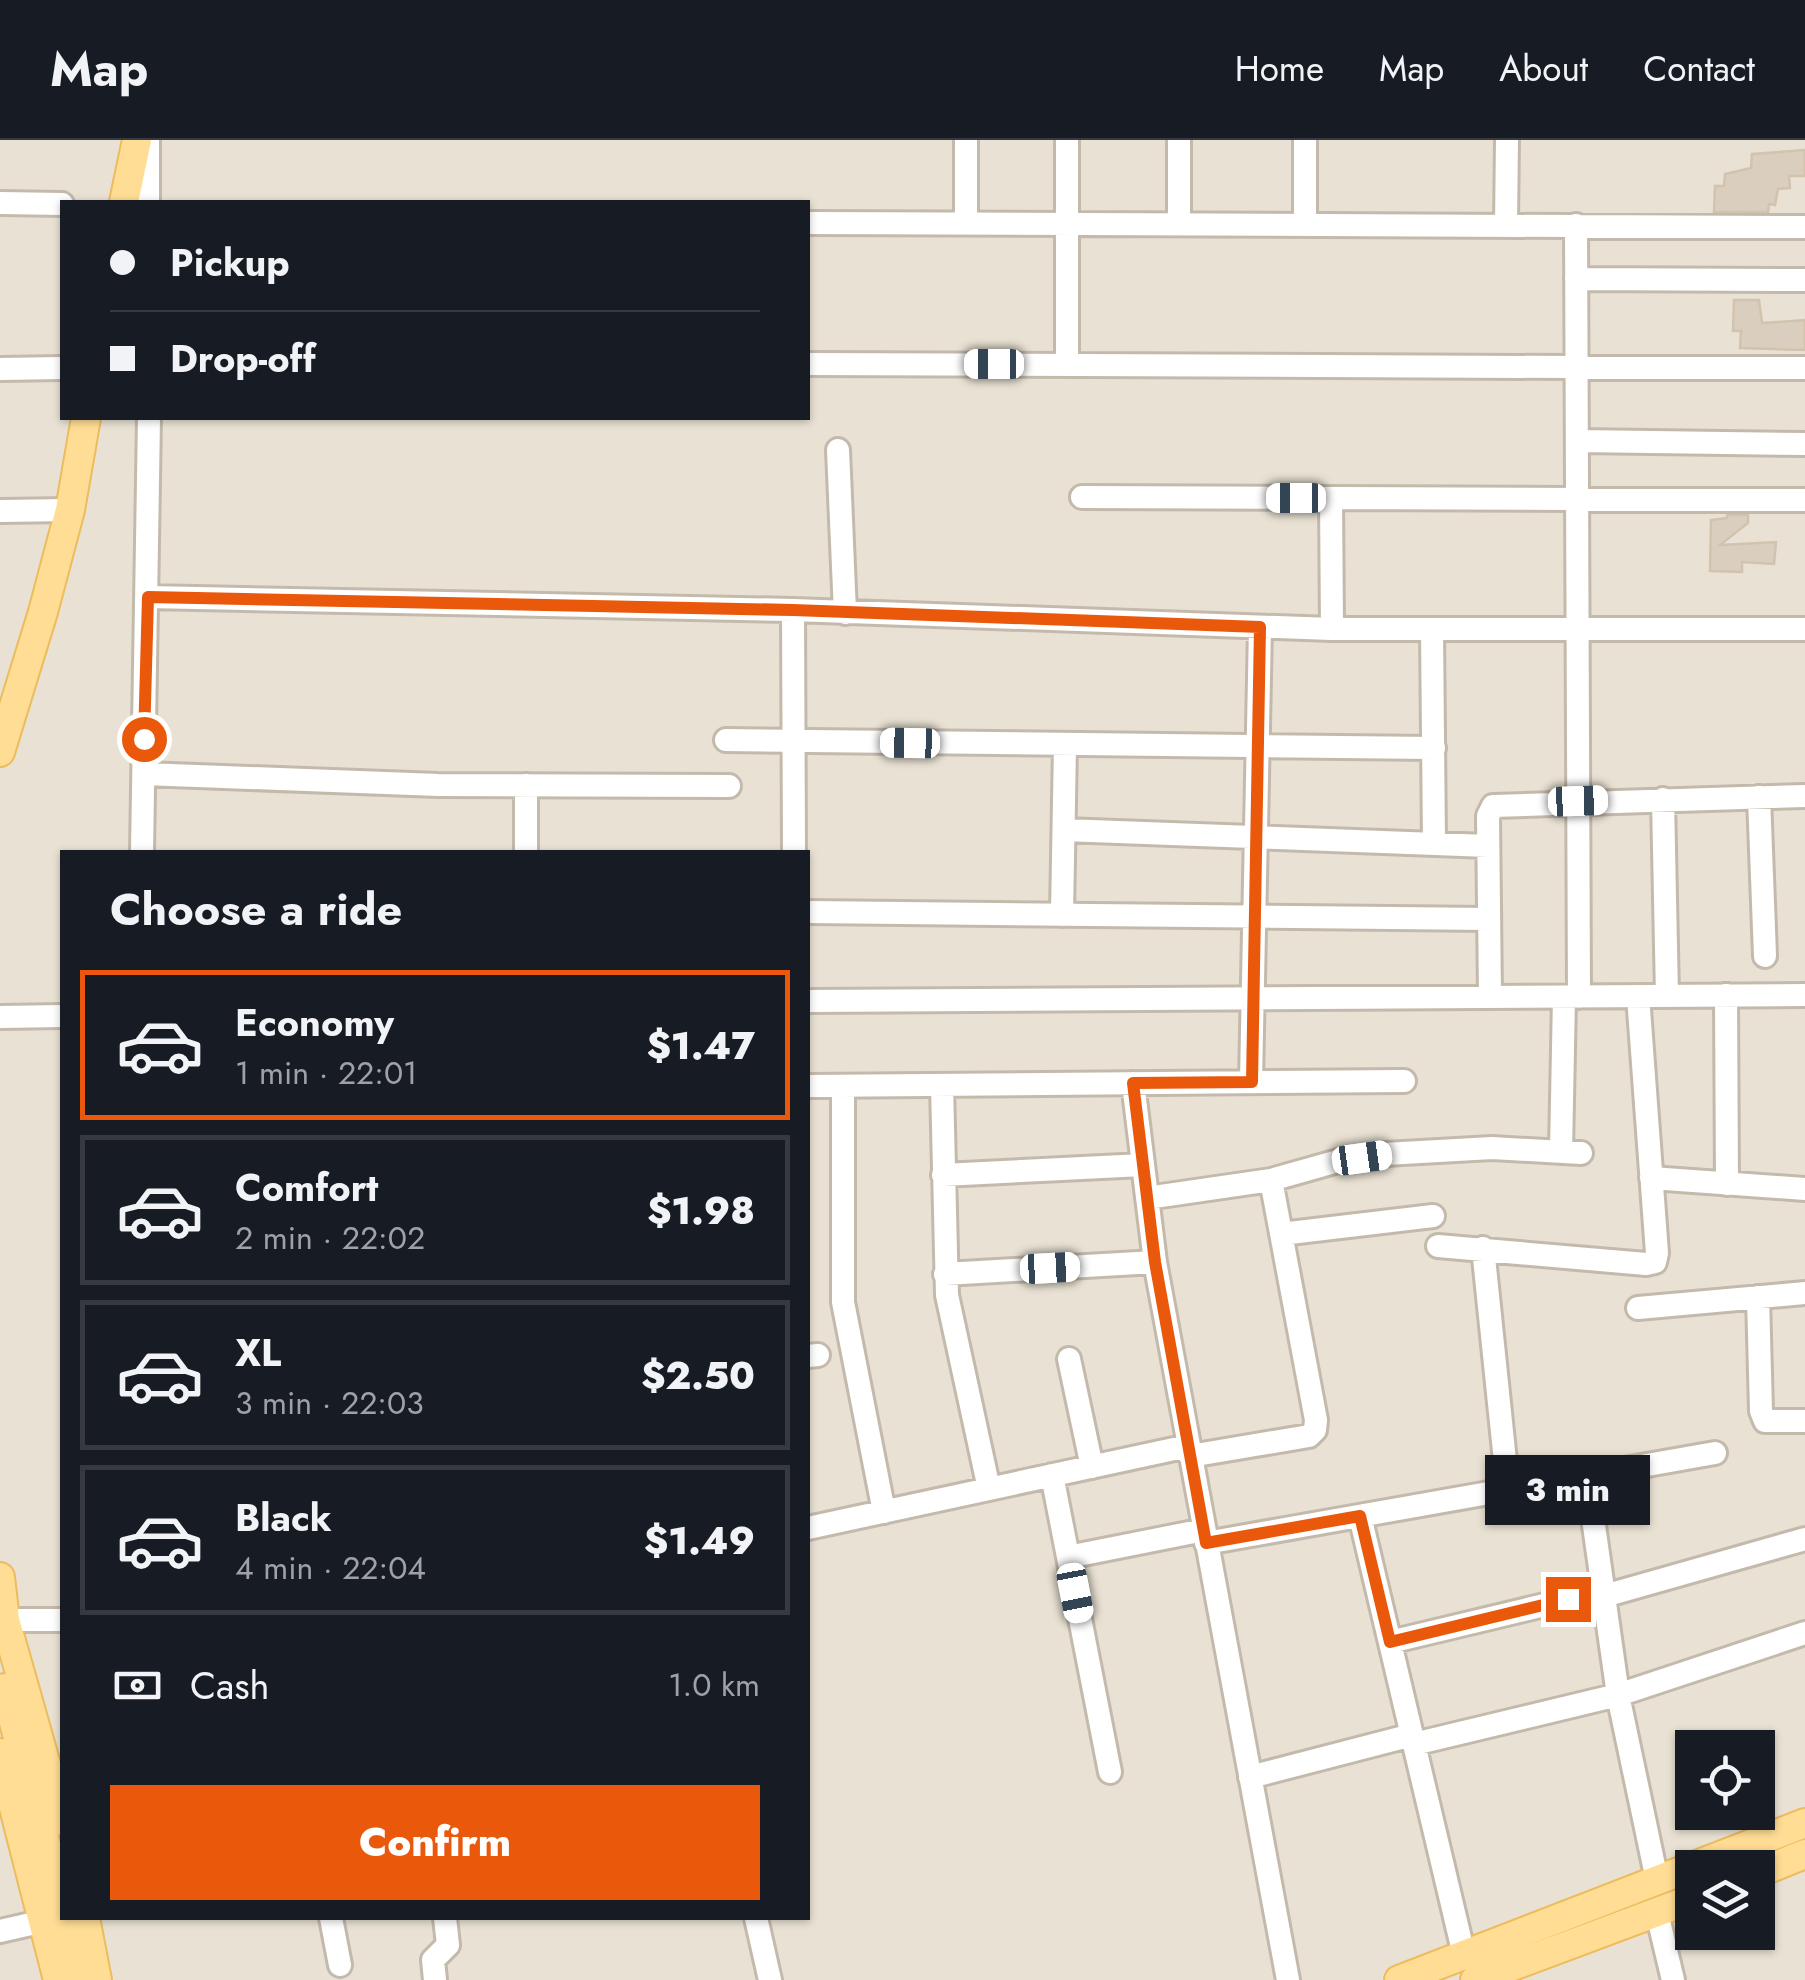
<!DOCTYPE html>
<meta charset="utf-8">
<style>
:root{--surface:#171b24;--page:#242831;--text:#f1f3f6;--muted:#9ea1a6;--line:#363941;--accent:#ea580c}
body{margin:0;font-family:Jost,sans-serif;background:var(--page);color:var(--text);height:100vh;display:flex;flex-direction:column;font-size:38px;white-space:nowrap}
*{box-sizing:border-box;margin:0}
p{font-size:32px;color:var(--muted)}
.icon{flex:none;width:55px;height:55px;fill:none;stroke:currentColor;stroke-width:2;stroke-linecap:round;stroke-linejoin:round}
.map{position:relative;flex:1;overflow:hidden}
.side{position:absolute;left:60px;top:710px;width:750px;height:1070px;display:flex;flex-direction:column;background:var(--surface);border-radius:0px;box-shadow:0 2px 8px #0004}
.side>*{flex:none}
.hud{position:absolute;left:60px;top:60px;width:750px;height:220px;border-radius:0px;box-shadow:0 2px 8px #0004;display:grid;align-content:center;height:220px;padding:0 50px;background:var(--surface)}
.fabs{position:absolute;left:1675px;top:1590px;display:grid;gap:20px}
.fabs a{display:grid;place-items:center;width:100px;height:100px;border-radius:0px;background:var(--surface);box-shadow:0 2px 8px #0004;font-size:50px}
.end{position:absolute;width:45px;height:45px;margin:-22px;border:12px solid #ea580c;background:#fff;box-shadow:0 0 0 5px #fff}
.from{border-radius:50%}
.bubble{position:absolute;height:70px;border-radius:0px;background:var(--surface);box-shadow:0 2px 8px #0004;font-size:32px;font-weight:800;line-height:70px;text-align:center}
.car{position:absolute;width:30px;height:60px;margin:-30px -15px;border-radius:12px;box-shadow:0 0 8px 2px #0007;background:linear-gradient(#fff 24%,#345 0 40%,#fff 0 76%,#345 0 86%,#fff 0)}
.hud b{display:flex;align-items:center;gap:35px;height:95px;font-size:38px}
.hud b+b{border-top:2px solid var(--line)}
.hud i{width:25px;height:25px;background:var(--text)}
ul{padding:0;list-style:none}
li{display:flex;align-items:center;gap:30px;height:150px;margin:0 20px 15px;padding:0 30px;border:5px solid var(--line);border-radius:0px}
li div{flex:1}
li b{display:block;font-size:38px}
li em{font-style:normal;font-weight:800}
li.active{border-color:var(--accent)}
li>.icon{width:90px;height:90px;stroke-width:1.5}
h2{padding:0 50px;font-size:45px;line-height:120px}
.pay{display:flex;align-items:center;gap:25px;height:110px;padding:0 50px;font-size:38px}
.pay p{margin-inline-start:auto}
.cta{display:flex;gap:20px;margin-top:auto;padding:20px 50px}
.cta a{flex:1;height:115px;border-radius:0px;background:var(--accent);color:#fff;font-size:40px;font-weight:800;line-height:115px;text-align:center}
header{display:flex;align-items:center;gap:60px;box-sizing:border-box;height:140px;padding:0 50px;background:var(--surface);border-bottom:2px solid var(--line)}
header strong{font-size:48px}
nav{display:flex;gap:55px;margin-inline-start:auto;font-size:35px}
.map>svg:first-child{display:block}
.residential{fill:#e9e2d4;fill-rule:evenodd}
.building{fill:#dacebe;stroke:#d2c3ae;stroke-width:2.5}
.lines{fill:none;stroke-linecap:round;stroke-linejoin:round}
.minor-casing{stroke:#c4baac;stroke-width:28}
.major-casing{stroke:#ecbc5d;stroke-width:32}
.minor{stroke:#fff;stroke-width:22}
.major{stroke:#ffdd95;stroke-width:28}
.route{stroke:#ea580c;stroke-width:12}
</style>
<header>
<strong>Map</strong>
<nav><a>Home</a><a>Map</a><a>About</a><a>Contact</a></nav>
</header>
<div class="map">
<svg width="1805" height="1840" viewBox="0 0 1805 1840">
<rect width="100%" height="100%" fill="#f5f0e7"/>
<path class="residential" d="M0,0H1805V1840H0ZM62,62H808V278H62ZM62,712H808V1778H62ZM1692,1608H1758V1672H1692ZM1692,1728H1758V1792H1692Z"/>
<path class="building" d="M1805,10V36H1789L1790,48L1778,49L1775,65L1769,64L1768,72H1714L1715,46H1724L1725,34L1751,28L1752,14Z
M1734,160H1759L1762,183L1805,180V210L1740,208L1741,191H1733Z
M1727,375H1748V383L1720,405L1776,402L1774,424L1742,422V432L1710,431L1711,380L1727,378Z"/>
<g class="lines">
<defs>
<path id="minor" d="M148,0V62
M1067,0V224
M0,63L62,64
M808,83L1805,87
M966,83V0
M1179,84V0
M1305,84V0
M1506,85L1507,0
M1576,85L1579,857
M1576,139L1805,140
M808,224L1805,228
M0,229L62,228
M1577,301L1805,304
M838,310L845,473
M1082,357L1805,360
M1331,358L1332,489
M0,371L70,370
M148,457L793,470L1332,489H1805
M793,470L794,712
M1432,490L1434,704
M726,600L1434,608
M144,634L438,645L729,646
M1759,657L1765,816
M1663,659L1667,856
M1064,690L1488,706
M142,712L149,278
M526,712V645
M808,772L1489,779
M1062,775L1065,604
M1726,855L1727,1044
M1490,857L1488,676L1493,666L1805,656
M808,861L1805,855
M0,877L62,876
M1251,942L1260,487
M1133,943L1155,1122L1288,1840
M942,945L947,1155L989,1349
M808,946L1404,941
M843,946V1162L884,1372
M1561,1012L1564,857
M943,1035L1143,1025
M1651,1038L1805,1049
M1147,1058L1271,1040L1338,1021L1385,1014L1492,1008L1581,1013
M1281,1094L1433,1076
M1438,1106L1646,1124L1655,1122L1657,1113L1638,856
M1483,1108L1508,1350
M945,1134L1155,1122
M1758,1157L1761,1271L1765,1281H1805
M1638,1168L1805,1153
M808,1216L818,1215
M1069,1219L1092,1327
M1190,1316L1309,1296L1315,1290L1316,1280L1271,1040
M1052,1335L1110,1632
M1587,1336L1618,1555L1657,1740
M1360,1376L1464,1815
M808,1388L1188,1306
M1206,1403L1715,1313
M1068,1417L1204,1390
M1604,1456L1805,1399
M0,1480H62
M1390,1502L1603,1451
M1414,1604L1618,1555L1805,1493
M1250,1637L1412,1595
M1657,1773L1673,1840
M331,1778L340,1825
M756,1778L770,1840
M0,1791L44,1781
M435,1840L433,1820L448,1805L445,1778"/>
<path id="major" d="M124,62L137,0
M0,612L43,472L70,370L86,278
M0,1437L5,1480L62,1681
M5,1548L62,1766
M0,1613L58,1840
M1758,1733L1805,1714
M65,1778L77,1840
M85,1778L97,1840
M1399,1840L1805,1683
M1475,1840L1692,1759"/>
</defs>
<use href="#minor" class="minor-casing"/>
<use href="#major" class="major-casing"/>
<use href="#minor" class="minor"/>
<use href="#major" class="major"/>
</g>
<g class="lines">
<path class="route" d="M144,599L148,457L793,470L1260,487L1252,942L1133,943L1155,1122L1206,1403L1360,1376L1390,1502L1568,1459"/>
</g>
</svg>
<div class="fabs">
<a><svg class="icon" aria-label="locate" viewBox="0 0 24 24"><circle cx="12" cy="12" r="6"/><path d="M12 2v4M12 18v4M2 12h4M18 12h4"/></svg></a>
<a><svg class="icon" aria-label="layers" viewBox="0 0 24 24"><path d="M12 4l9 5-9 5-9-5zM3 14l9 5 9-5"/></svg></a>
</div>
<i class="end from" style="left:144px;top:599px"></i>
<i class="end" style="left:1568px;top:1459px"></i>
<div class="bubble" style="left:1485px;top:1315px;width:165px">3 min</div>
<i class="car" style="left:994px;top:224px;rotate:270deg"></i>
<i class="car" style="left:1296px;top:358px;rotate:270deg"></i>
<i class="car" style="left:910px;top:603px;rotate:271deg"></i>
<i class="car" style="left:1578px;top:661px;rotate:88deg"></i>
<i class="car" style="left:1362px;top:1018px;rotate:82deg"></i>
<i class="car" style="left:1050px;top:1128px;rotate:87deg"></i>
<i class="car" style="left:1075px;top:1453px;rotate:169deg"></i>
<div class="hud">
<b><i class="from"></i>Pickup</b>
<b><i></i>Drop-off</b>
</div>
<section class="side">
<h2>Choose a ride</h2>
<ul>
<li class="active"><svg class="icon" aria-label="car" viewBox="0 0 24 24"><path d="M5 17H2v-5l4-1 3-4h7l3 4 3 1v5h-3M9 17h6M6 11h13"/><circle cx="7" cy="17" r="2"/><circle cx="17" cy="17" r="2"/></svg><div><b>Economy</b><p>1 min · 22:01</p></div><em>$1.47</em></li>
<li><svg class="icon" aria-label="car" viewBox="0 0 24 24"><path d="M5 17H2v-5l4-1 3-4h7l3 4 3 1v5h-3M9 17h6M6 11h13"/><circle cx="7" cy="17" r="2"/><circle cx="17" cy="17" r="2"/></svg><div><b>Comfort</b><p>2 min · 22:02</p></div><em>$1.98</em></li>
<li><svg class="icon" aria-label="car" viewBox="0 0 24 24"><path d="M5 17H2v-5l4-1 3-4h7l3 4 3 1v5h-3M9 17h6M6 11h13"/><circle cx="7" cy="17" r="2"/><circle cx="17" cy="17" r="2"/></svg><div><b>XL</b><p>3 min · 22:03</p></div><em>$2.50</em></li>
<li><svg class="icon" aria-label="car" viewBox="0 0 24 24"><path d="M5 17H2v-5l4-1 3-4h7l3 4 3 1v5h-3M9 17h6M6 11h13"/><circle cx="7" cy="17" r="2"/><circle cx="17" cy="17" r="2"/></svg><div><b>Black</b><p>4 min · 22:04</p></div><em>$1.49</em></li>
</ul>
<div class="pay"><svg class="icon" aria-label="cash" viewBox="0 0 24 24"><path d="M3 7h18v10H3z"/><circle cx="12" cy="12" r="2"/></svg>Cash<p>1.0 km</p></div>
<div class="cta"><a>Confirm</a></div>
</section>
</div>
